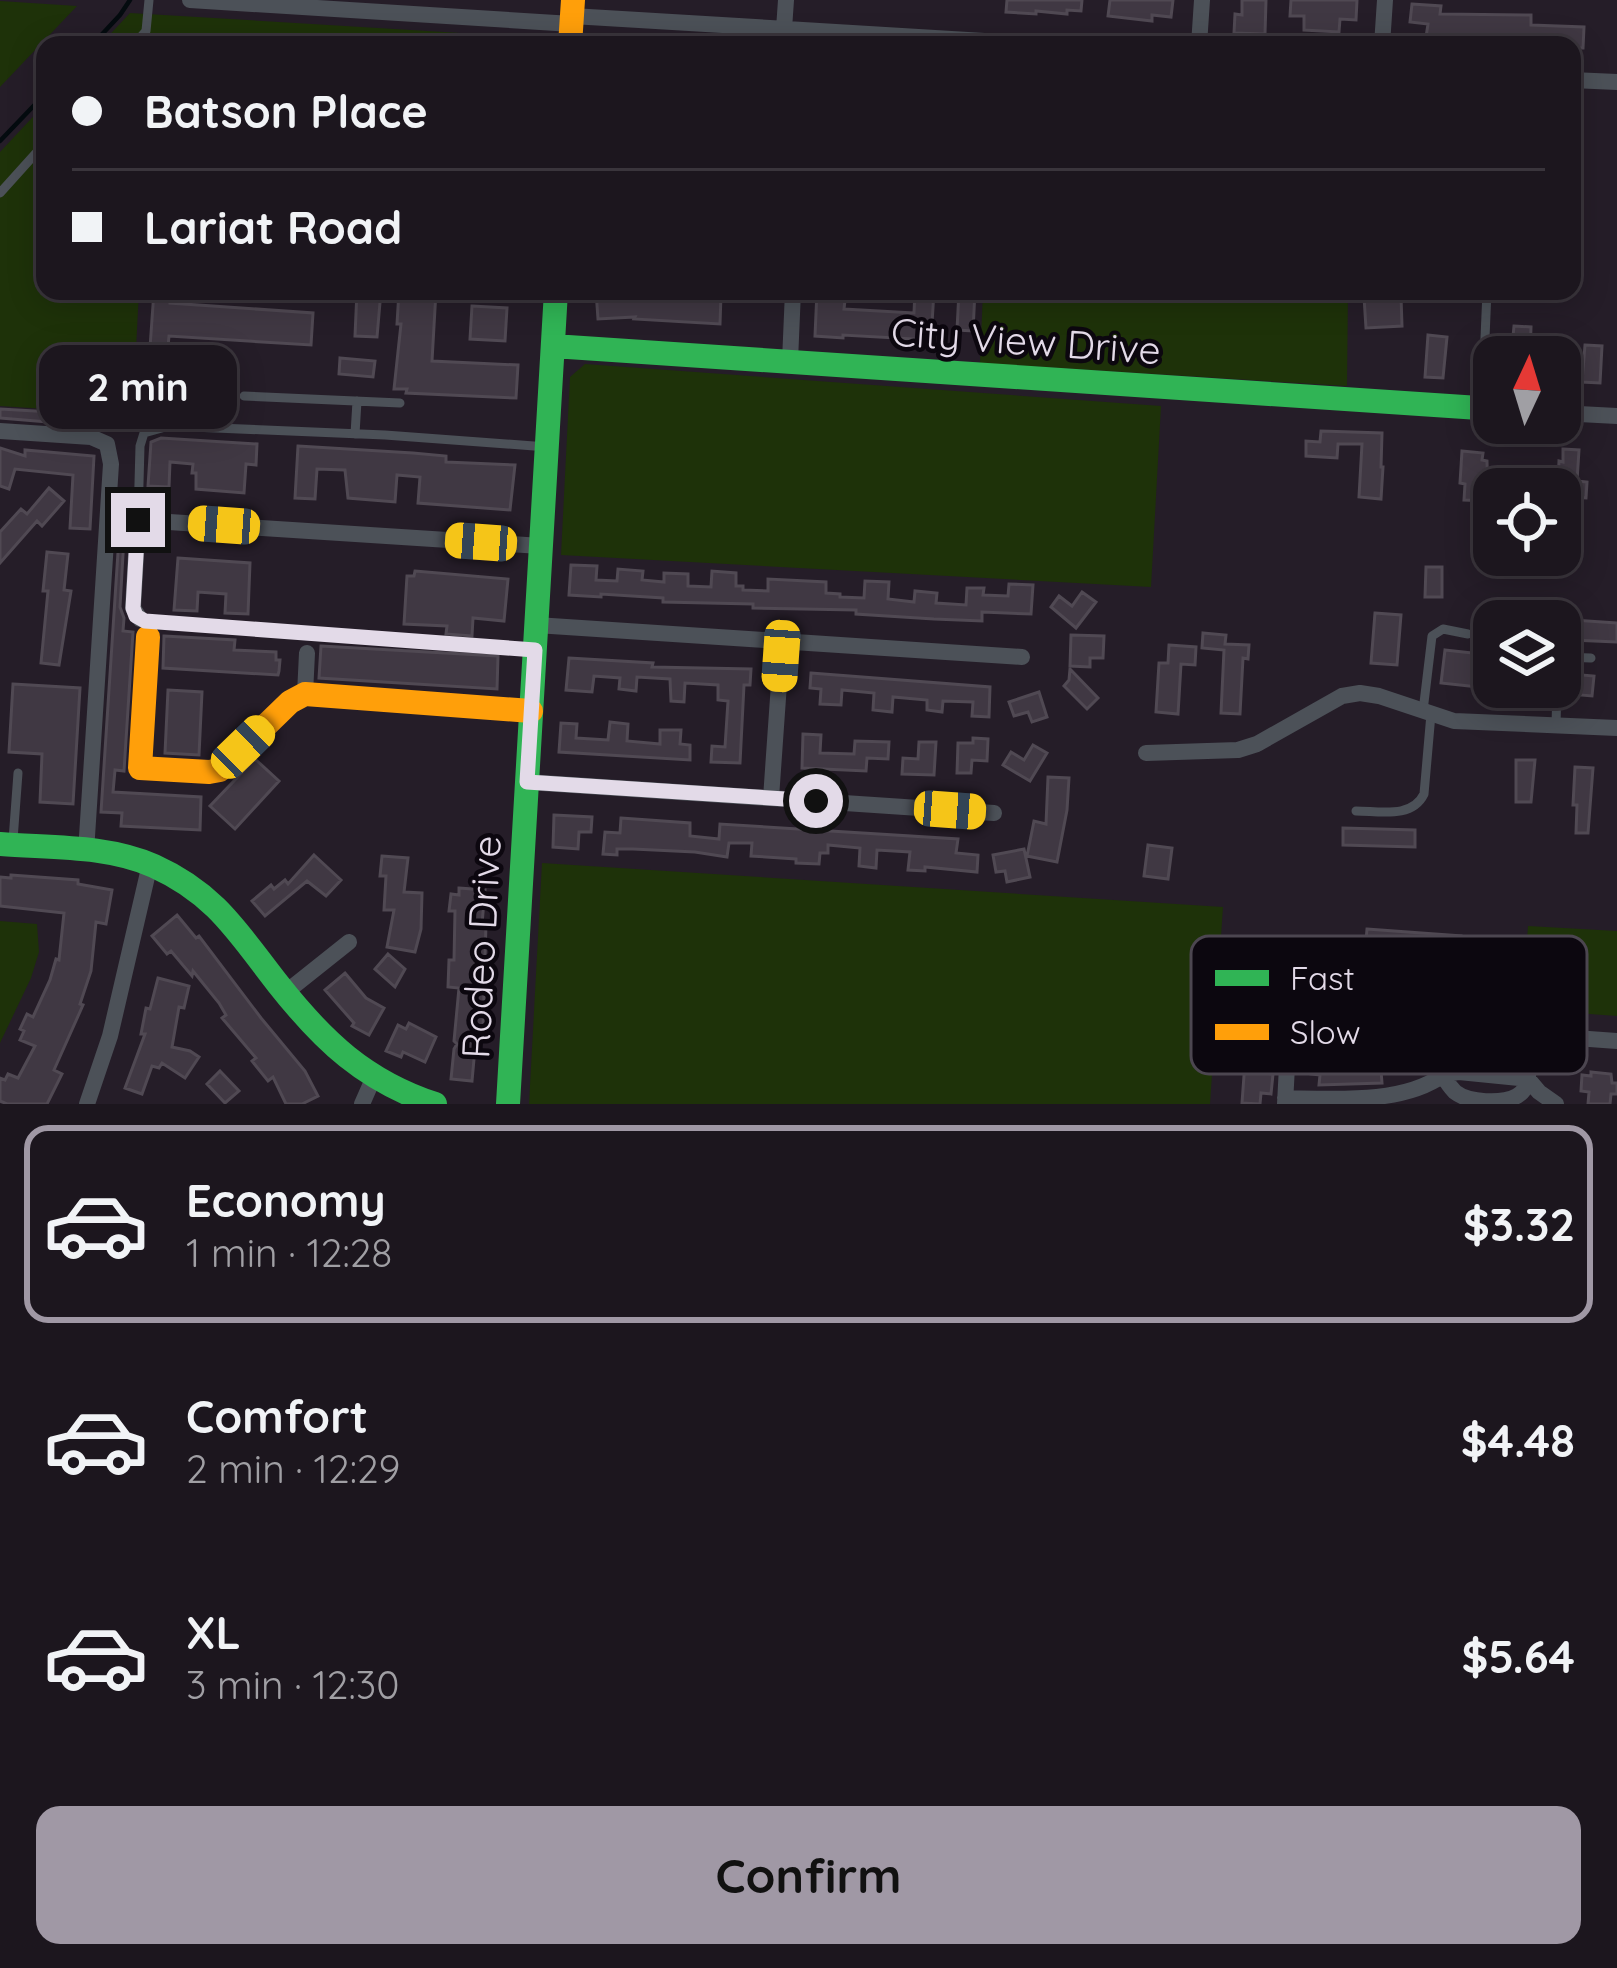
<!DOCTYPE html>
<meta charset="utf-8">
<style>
:root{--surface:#1c161e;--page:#251f27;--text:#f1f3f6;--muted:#a09fa4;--line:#3a353c;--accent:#a098a5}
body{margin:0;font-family:Quicksand,sans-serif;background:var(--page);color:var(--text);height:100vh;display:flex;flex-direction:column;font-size:45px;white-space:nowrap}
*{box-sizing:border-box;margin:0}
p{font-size:39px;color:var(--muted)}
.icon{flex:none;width:66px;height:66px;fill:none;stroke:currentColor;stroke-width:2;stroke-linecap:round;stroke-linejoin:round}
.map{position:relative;height:1104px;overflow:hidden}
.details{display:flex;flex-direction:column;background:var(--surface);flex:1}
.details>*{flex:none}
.top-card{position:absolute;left:36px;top:36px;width:1545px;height:264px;border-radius:24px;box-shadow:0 6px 30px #0003,0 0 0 3px var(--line);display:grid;align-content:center;height:264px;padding:0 36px;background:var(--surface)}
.needle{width:78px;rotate:4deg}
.fabs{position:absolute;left:1473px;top:336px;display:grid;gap:24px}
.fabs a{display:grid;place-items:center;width:108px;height:108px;border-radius:24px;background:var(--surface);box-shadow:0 6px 30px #0003,0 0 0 3px var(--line);font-size:60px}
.end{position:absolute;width:54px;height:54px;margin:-27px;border:15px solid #e3dae8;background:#111;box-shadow:0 0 0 6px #111}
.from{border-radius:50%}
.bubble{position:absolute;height:84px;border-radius:24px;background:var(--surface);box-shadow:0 6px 30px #0003,0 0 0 3px var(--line);font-size:39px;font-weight:700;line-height:84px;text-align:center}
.car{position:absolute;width:36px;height:72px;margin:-36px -18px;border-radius:15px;box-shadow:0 0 9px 3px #0007;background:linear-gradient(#f5c518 24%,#345 0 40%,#f5c518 0 76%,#345 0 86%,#f5c518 0)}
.top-card b{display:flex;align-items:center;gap:42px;height:114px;font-size:45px}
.top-card b+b{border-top:3px solid var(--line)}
.top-card i{width:30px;height:30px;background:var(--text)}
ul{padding:21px 0 0;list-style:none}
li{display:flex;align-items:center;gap:36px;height:198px;margin:0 24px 18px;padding:0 12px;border:6px solid transparent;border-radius:24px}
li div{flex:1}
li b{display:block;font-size:45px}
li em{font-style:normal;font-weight:700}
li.selected{border-color:var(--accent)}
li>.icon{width:108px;height:108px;stroke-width:1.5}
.action{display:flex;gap:24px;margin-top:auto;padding:24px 36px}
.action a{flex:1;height:138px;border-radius:24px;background:var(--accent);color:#111;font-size:48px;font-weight:700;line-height:138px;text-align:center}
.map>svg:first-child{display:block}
.green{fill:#1e3209}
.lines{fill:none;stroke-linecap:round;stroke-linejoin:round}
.stream{stroke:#040b0f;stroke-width:4.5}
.building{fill:#403843;stroke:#504953;stroke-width:3}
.lane{stroke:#4c5158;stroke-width:9}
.street{stroke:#4c5158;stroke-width:16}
.fast{stroke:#30b455;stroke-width:24}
.slow{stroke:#ff9f0a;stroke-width:24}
.route{stroke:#e3dae8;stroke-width:15}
.labels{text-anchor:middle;stroke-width:9;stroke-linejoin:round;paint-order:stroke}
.street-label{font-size:39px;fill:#e3dae8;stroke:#0c070f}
.key{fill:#0c070f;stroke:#4c4650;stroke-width:3}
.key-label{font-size:33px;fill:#e3dae8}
</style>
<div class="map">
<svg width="1617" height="1104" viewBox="0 0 1617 1104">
<rect width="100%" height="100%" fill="#251d28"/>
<path class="green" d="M0,1L77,6L0,87Z
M130,13L544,38L549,45H100Z
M45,104V291H139L133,407L139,415L0,406V152Z
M983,291H1348L1347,386L980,363Z
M585,364L1161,406L1151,587L561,555L570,377Z
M542,863L1223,907L1218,980H1245C1208,1004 1221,1034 1258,1047L1214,1045L1210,1104H529Z
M0,921L37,924L39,952L31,978L0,1043Z
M1528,926L1617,931V1016L1522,1009Z"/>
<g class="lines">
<path class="stream" d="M92,45L120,15L130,0
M0,141L45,94"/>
</g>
<path class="building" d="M1007,0H1082L1081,11L1067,10V14L1036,11V14L1006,12Z
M1110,0H1173L1171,17L1152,15V21L1108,16Z
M1242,0H1266L1265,34L1234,33L1235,14L1242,15Z
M1291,0H1357L1356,20L1340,19L1339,32L1304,30V16H1290Z
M1412,4L1441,6L1440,14L1531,15V25L1584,27L1583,48H1572V45L1496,44L1426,37L1428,24L1410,22Z
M154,291H171L170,303L313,313L311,345L169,336L165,377L148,376Z
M357,291H381L377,337L355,336Z
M399,291H436L432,361L518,365L516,398L406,393L407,389H394L401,324H397Z
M596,291L721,295L720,324L634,319L635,317L598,319Z
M817,291H846L844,309L914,313L915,291H934L931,340L843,335V338L815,336Z
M959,291H975L973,331L957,330Z
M1401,296L1402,326L1366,328L1364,297Z
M472,306L507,308L505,341L470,339Z
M1514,326L1531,327L1530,357H1511Z
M1428,335L1447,337L1443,378L1425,377Z
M1585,345L1602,346L1600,383L1582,382Z
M340,358L375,361L373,377L339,374Z
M173,381L227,384L226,401L172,398Z
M0,409L121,416V428L0,418Z
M1321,431L1382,433L1381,467H1383L1381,499L1359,497L1362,444H1338L1337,458L1306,456V441L1320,442Z
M161,438L257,444L256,465L246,464L244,493L196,489V473H192L193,464L170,462L169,487L148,486L151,442Z
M298,446L413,453L446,456V462L515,465L510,510L418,503L420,477L397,475L395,502L348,498L345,470L317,469L315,499L295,498Z
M0,448L25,456V450L94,456L90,529L70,528L73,475L15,469L9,489L0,486Z
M1563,449L1579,450L1577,481L1587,482L1586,498L1570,497V483H1558L1559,461L1563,462Z
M1462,451L1483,453L1482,460L1487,461L1488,501L1464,500L1465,484L1460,483Z
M49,488L64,501L42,526L37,521L0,563V532L21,509L27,514Z
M119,537H124L120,607L124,618L123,631L133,632L124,771L115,770L113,792L201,797L200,830L121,826L122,813L101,812Z
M47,552L68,554L64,590L71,591L59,665L41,663L48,591H43Z
M178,558L250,563L248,614L225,613L226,594L198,592L197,611L174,610Z
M571,565L597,566L596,580L617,581L618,569L643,571L642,580L664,582V573L688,574V586L711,587L712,571L736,573V586H743V590L768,591V579L826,582V593L840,594V597L864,598L865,581L889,582L888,599L914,602L915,591L937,593L936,603L966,605L967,588H984L983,595L1008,596L1009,584L1033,585L1031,614L982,612V621L934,619L856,614V610L753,608V604L663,602V598L601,594V597L569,595Z
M1426,567H1442V597H1425Z
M415,571L508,579L504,621L473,618L472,636L446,634L447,626L404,624L407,576H414Z
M1082,592L1096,602L1076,628L1051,607L1059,596L1072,606Z
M1375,613L1401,615L1397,665L1371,663Z
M1573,620L1617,623V642L1572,640Z
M1203,633L1226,635L1225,644L1249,645L1248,659L1243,658L1240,714L1221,713L1224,650L1202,648Z
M1071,635L1104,636L1103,658H1090V667L1070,666Z
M164,636L235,640L234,650L276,652V660H280L279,671L278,675L163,668Z
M1169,645L1196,647L1195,665L1181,664L1178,714L1156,712L1159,663H1168Z
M321,646L498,656L497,689L319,678Z
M1445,650L1491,655L1488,688L1441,683Z
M569,658L653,663L652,667L751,669L750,685H744L740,763L711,762L712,746L725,747L728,701L718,700V685L685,683L684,702L671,701L670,679L637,677L636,691L619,689L620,678L594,676L592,692L566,690Z
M1070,669L1098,698L1087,709L1064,686L1069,680Z
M811,673L990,687L989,717L972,716L973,702L943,701L942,712L927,710V700L893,697L892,712L873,710L874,693L842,690L841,705L820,704L821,689L810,688Z
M1570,674L1594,676L1592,696L1568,694Z
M13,684L80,688L73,804L40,802L42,754L9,752Z
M168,690L202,692L199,755L165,753Z
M1039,692L1047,717L1032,722L1028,712L1014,716L1009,702Z
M610,722L628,724L627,741L660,744V730H681L680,744L690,745V760L559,752L561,723L577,724L576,738L608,740Z
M803,734L821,735L820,753L854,754L855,741L889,742L888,759L867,758L866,771L802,768Z
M973,738L988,739L987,761L972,760L971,773H957L958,743H973Z
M919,742H936L934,775L902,774L903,758L918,759Z
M1033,745L1047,753L1030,781L1003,765L1011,752L1024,760Z
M255,759L279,781L235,829L210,806Z
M1516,760H1535L1531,802H1516Z
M1575,767L1593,768L1588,833H1576L1577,805H1573Z
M1048,777L1069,778L1067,810L1057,862L1027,856L1034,821L1046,824Z
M554,815L592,817L591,832H579L578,849L553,847Z
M621,818L690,823V836L719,839L720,824L958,839L956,853L978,855L977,872L925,867V871L908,870L910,852L877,850L876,868L859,866L860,848L828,845V853H820L819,864L796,863V859L751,856L752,843H729L727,857L695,852L633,849H617V855L603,854L605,832L620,833Z
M1343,828L1415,830V847L1343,845Z
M1148,845L1172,848L1168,879L1144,876Z
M1024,849L1030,877L1007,882L1005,871L996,872L993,855Z
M314,855L341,880L326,896L307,881L265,916L252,901L271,885L274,889L285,880L288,884Z
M382,856L408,858L404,892L422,893L421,929L415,952L387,947L394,910H384L386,876H380Z
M11,875L78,880V884L112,890L106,924L96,922L91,971L80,1004L83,1005L54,1070L62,1074L47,1104H7L0,1101V1078L5,1080L8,1074L18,1078L35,1046L20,1040L24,1031L20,1029L27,1014L33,1017L50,980L56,959L59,960L64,913L0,906V877L11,878Z
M459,888L485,890L482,924H486L483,1027L477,1026L472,1081L451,1079L454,1049L457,1044L454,1041L459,988L448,987L449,960H454L455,911H449L451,894L459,895Z
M177,915L196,938L199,936L261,1018L305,1071L318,1096L302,1104H286L273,1077L268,1081L252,1061L256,1058L222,1018L226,1015L219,1003L193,971L192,976L171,951L167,954L152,936Z
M1367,929L1461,936L1459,971L1447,970V975L1435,974L1434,985L1417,984V990L1401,989V986L1393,985V982L1325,974L1324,950L1365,953Z
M388,954L405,969L395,987L375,969Z
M345,973L366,998L384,1008L369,1035L352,1026L354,1023L325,990Z
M158,978L189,986L184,1008L179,1007L172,1047L190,1051L199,1057L185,1078L162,1063L159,1068L152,1066L142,1094L125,1088L145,1034H141L146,1008L150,1009Z
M409,1023L436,1037L425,1062L403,1052L401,1057L386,1051L398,1025L406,1029Z
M1321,1055L1380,1059L1382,1083L1319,1085L1320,1075L1311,1074L1312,1063L1320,1064Z
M1245,1062L1263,1064L1262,1073L1273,1074L1271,1094L1261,1093L1260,1104L1242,1103Z
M220,1071L239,1091L225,1103L207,1084Z
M1591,1072L1611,1074L1612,1083H1617V1094H1611L1610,1104H1588L1589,1092L1581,1091L1582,1075L1591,1076Z"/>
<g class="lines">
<path class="lane" d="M134,45L146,31L149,0
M0,193L45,143
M244,396L400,403
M1482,408L1487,291
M355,434L357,401
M138,520L140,446L144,433L169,426L385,435L547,447
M140,619L149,623L529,649
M1560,663L1562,657L1591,658
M1423,711L1432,636L1443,629L1468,634
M1556,725L1557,687
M1356,811C1379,811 1412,819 1424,794L1431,714
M13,840L18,773"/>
<path class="street" d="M190,0L572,24
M572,16L1053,45
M784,29L786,0
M1199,45L1202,0
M1382,45L1385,0
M1572,80L1617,82
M790,361L793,291
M1560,413L1617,416
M0,431L91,437L107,444L111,464L86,852
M140,619L133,608L138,520L541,546
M536,625L1022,657
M305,694L307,653
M1146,753L1238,750L1257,744L1342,696L1360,693L1379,696L1454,721L1617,728
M527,782L994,813
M771,798L782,641
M285,993L349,942
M1258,1015L1617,1041
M1529,1035L1528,1079L1539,1092L1556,1104
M1459,1072L1528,1079C1525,1088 1525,1091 1517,1096C1502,1104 1469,1103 1455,1092C1450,1087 1446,1081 1443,1075Z
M1285,1098C1337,1099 1403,1104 1443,1075L1444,1029
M87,1104L110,1036L150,864
M362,1104L373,1079
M1285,1104L1287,1066"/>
<path class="fast" d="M553,346L1494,409
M0,844C50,848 107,845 154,866C216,894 238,933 278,984C323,1041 365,1081 435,1104
M508,1104L556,291"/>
<path class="slow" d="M570,45L573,0
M148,637L140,768L209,772L220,770L290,702L305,694L531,711"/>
</g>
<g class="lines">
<path class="route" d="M138,520L133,608L136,616L145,621L535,650L527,782L816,801"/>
</g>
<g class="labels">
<g class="street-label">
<text transform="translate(1026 341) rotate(4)" y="14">City View Drive</text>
<text transform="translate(481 947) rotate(-87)" y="14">Rodeo Drive</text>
</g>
</g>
<rect x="1191" y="936" width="396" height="138" rx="18" class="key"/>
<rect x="1215" y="970" width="54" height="16" fill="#30b455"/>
<rect x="1215" y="1024" width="54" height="16" fill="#ff9f0a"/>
<g class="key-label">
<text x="1290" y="990">Fast</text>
<text x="1290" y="1044">Slow</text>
</g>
</svg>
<div class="fabs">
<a><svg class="needle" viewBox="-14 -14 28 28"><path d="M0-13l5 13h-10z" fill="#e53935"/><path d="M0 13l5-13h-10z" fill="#a09fa4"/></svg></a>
<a><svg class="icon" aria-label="locate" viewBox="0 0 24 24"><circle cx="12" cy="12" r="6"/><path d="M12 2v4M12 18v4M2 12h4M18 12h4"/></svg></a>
<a><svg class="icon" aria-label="layers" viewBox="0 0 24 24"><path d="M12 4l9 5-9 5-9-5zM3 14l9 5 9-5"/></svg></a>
</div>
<i class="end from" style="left:816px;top:801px"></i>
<i class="end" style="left:138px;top:520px"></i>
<div class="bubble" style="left:39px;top:345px;width:198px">2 min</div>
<i class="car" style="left:224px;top:525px;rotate:274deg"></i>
<i class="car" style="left:481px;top:542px;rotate:274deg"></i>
<i class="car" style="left:781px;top:656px;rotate:184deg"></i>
<i class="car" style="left:243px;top:747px;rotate:46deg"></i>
<i class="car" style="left:950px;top:810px;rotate:94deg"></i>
<div class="top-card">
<b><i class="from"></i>Batson Place</b>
<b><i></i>Lariat Road</b>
</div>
</div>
<section class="details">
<ul>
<li class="selected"><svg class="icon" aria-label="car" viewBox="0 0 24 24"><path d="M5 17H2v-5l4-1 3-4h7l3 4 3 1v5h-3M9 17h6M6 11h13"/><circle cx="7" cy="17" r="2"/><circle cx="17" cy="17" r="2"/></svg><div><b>Economy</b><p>1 min · 12:28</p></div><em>$3.32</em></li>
<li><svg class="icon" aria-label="car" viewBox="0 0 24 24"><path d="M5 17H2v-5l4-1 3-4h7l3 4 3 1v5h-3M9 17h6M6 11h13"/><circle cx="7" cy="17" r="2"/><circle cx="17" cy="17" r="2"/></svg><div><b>Comfort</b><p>2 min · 12:29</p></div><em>$4.48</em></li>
<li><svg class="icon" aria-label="car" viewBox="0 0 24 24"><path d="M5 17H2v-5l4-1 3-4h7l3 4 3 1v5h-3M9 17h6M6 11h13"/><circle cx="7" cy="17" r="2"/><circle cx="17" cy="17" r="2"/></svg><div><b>XL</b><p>3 min · 12:30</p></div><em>$5.64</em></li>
</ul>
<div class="action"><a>Confirm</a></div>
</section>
